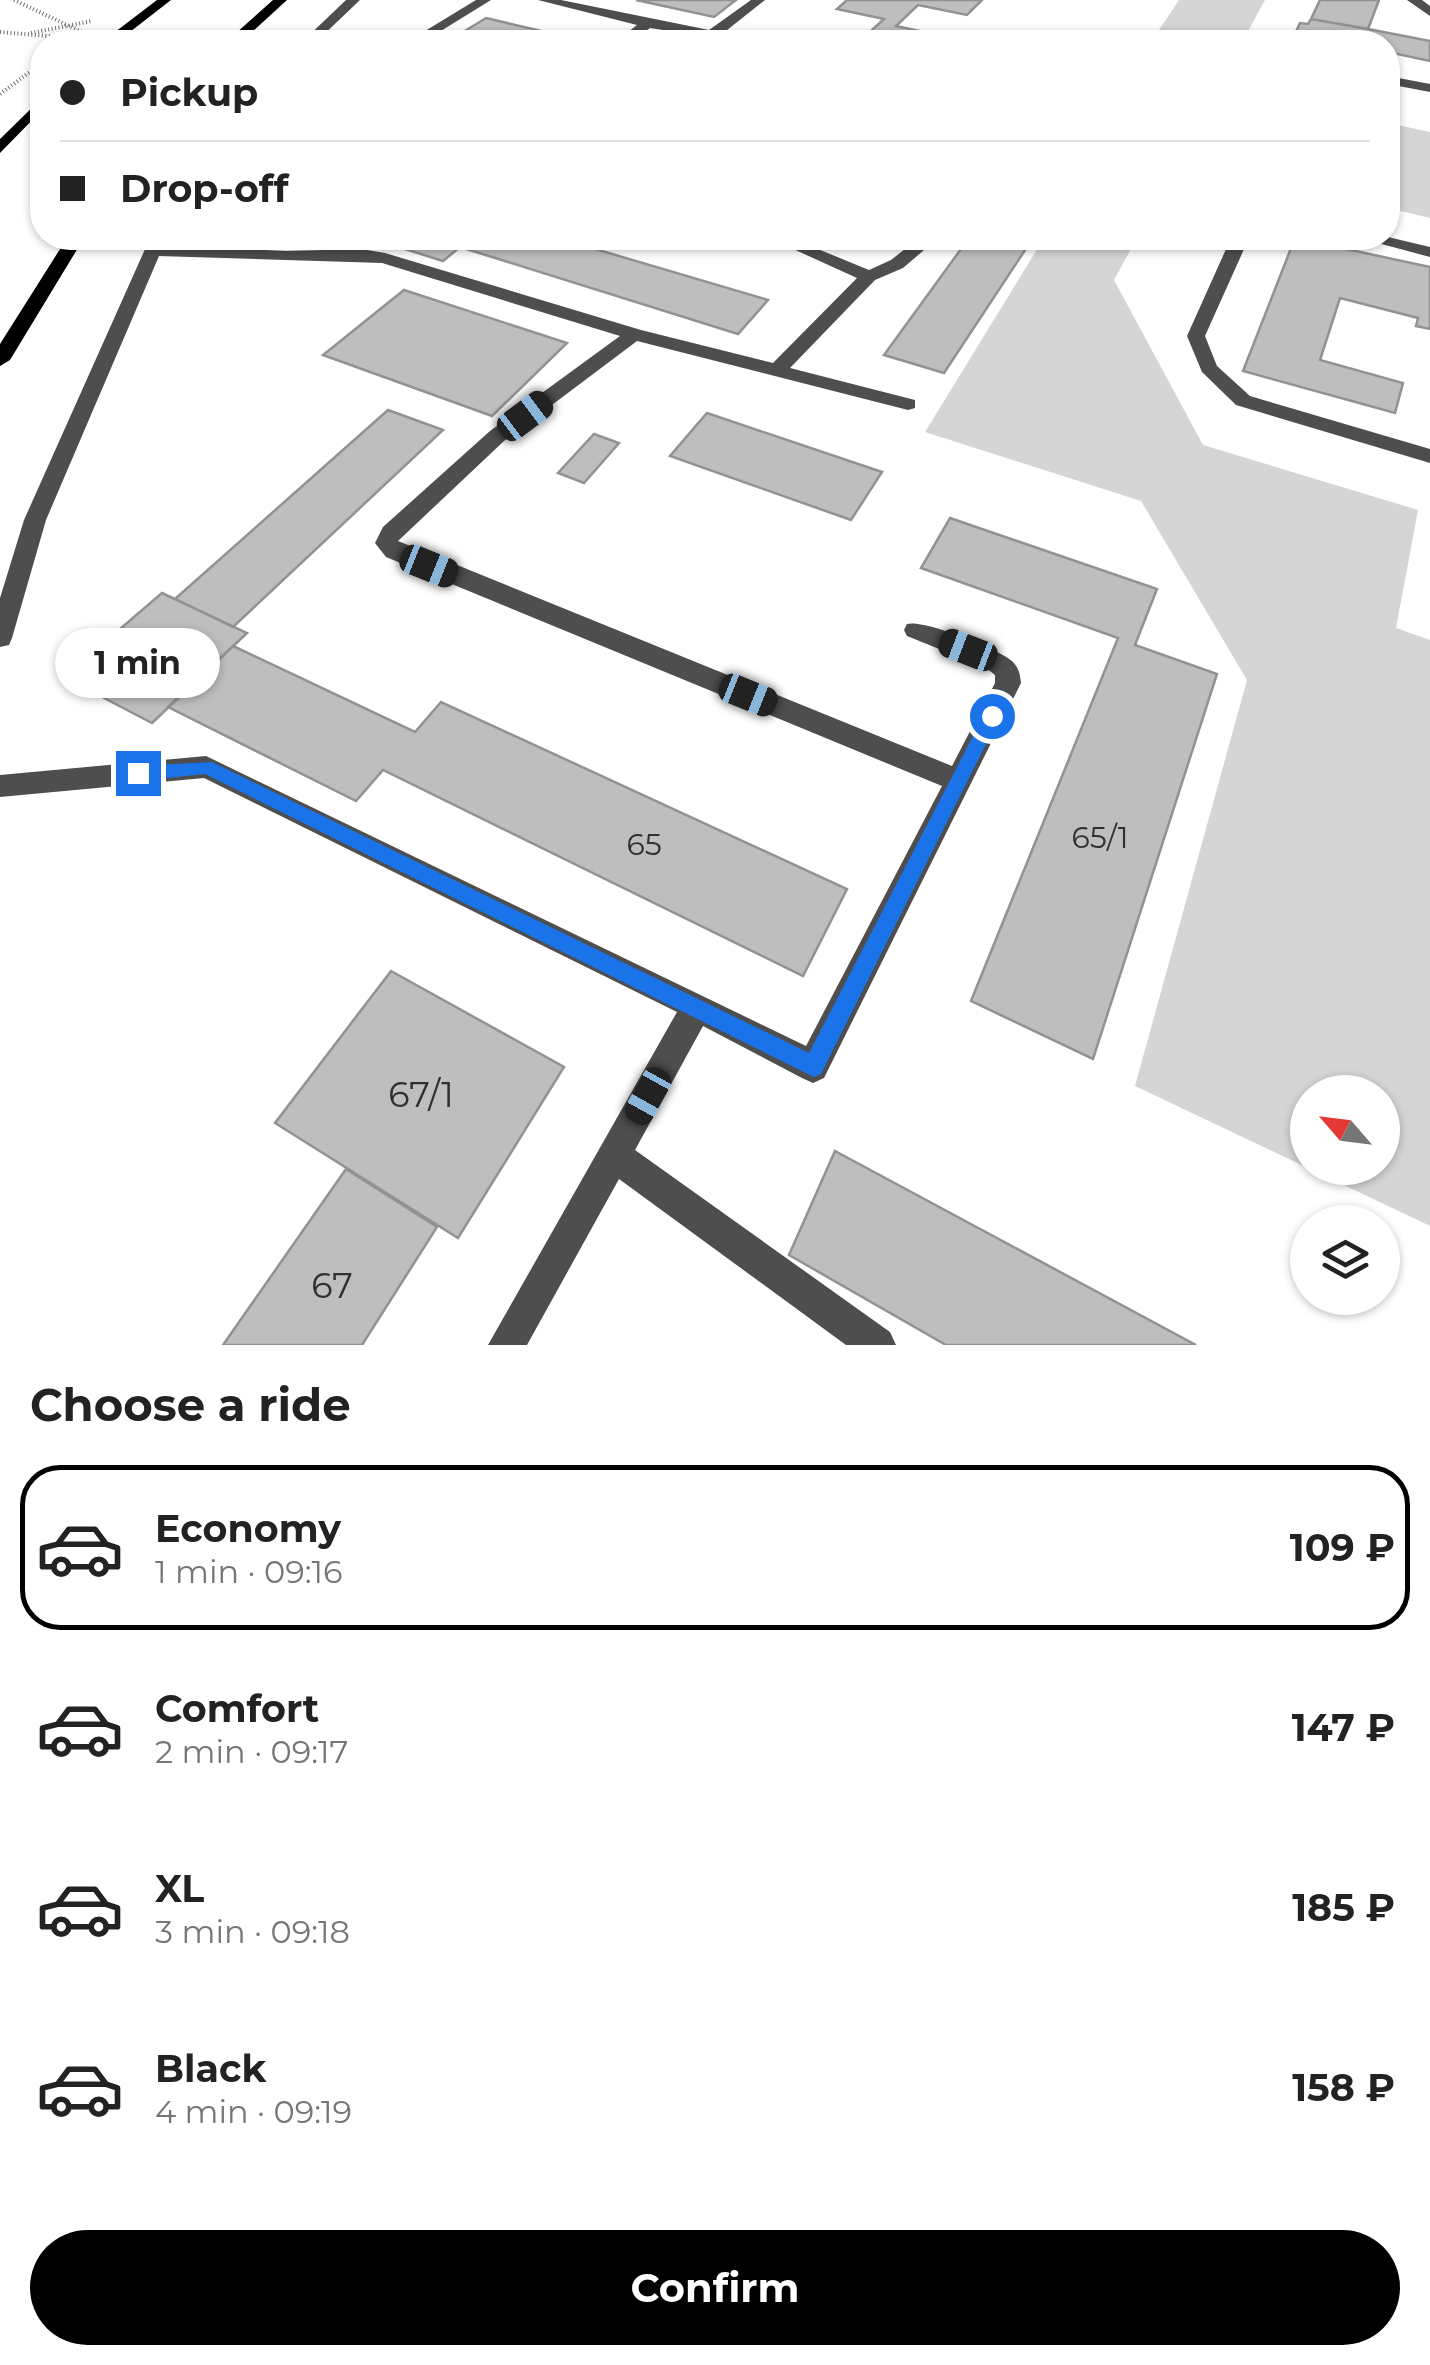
<!DOCTYPE html>
<meta charset="utf-8">
<style>
:root{--surface:#fff;--page:#f6f6f6;--text:#222;--muted:#767676;--line:#e0e0e0;--accent:#000}
body{margin:0;font-family:Montserrat,sans-serif;background:var(--page);color:var(--text);height:100vh;display:flex;flex-direction:column;font-size:38px;white-space:nowrap}
*{box-sizing:border-box;margin:0}
p{font-size:32px;color:var(--muted)}
.icon{flex:none;width:55px;height:55px;fill:none;stroke:currentColor;stroke-width:2;stroke-linecap:round;stroke-linejoin:round}
.map{position:relative;height:1345px;overflow:hidden}
.drawer{display:flex;flex-direction:column;background:var(--surface);flex:1}
.drawer>*{flex:none}
.top-card{position:absolute;left:30px;top:30px;width:1370px;height:220px;border-radius:40px;box-shadow:0 2px 8px #0004;display:grid;align-content:center;height:220px;padding:0 30px;background:var(--surface)}
.needle{width:65px;rotate:298deg}
.controls{position:absolute;left:1290px;top:1075px;display:grid;gap:20px}
.controls a{display:grid;place-items:center;width:110px;height:110px;border-radius:50%;background:var(--surface);box-shadow:0 2px 8px #0004;font-size:50px}
.end{position:absolute;width:45px;height:45px;margin:-22px;border:12px solid #1a73e8;background:#fff;box-shadow:0 0 0 5px #fff}
.from{border-radius:50%}
.bubble{position:absolute;height:70px;border-radius:35px;background:var(--surface);box-shadow:0 2px 8px #0004;font-size:32px;font-weight:700;line-height:70px;text-align:center}
.car{position:absolute;width:30px;height:60px;margin:-30px -15px;border-radius:12px;box-shadow:0 0 8px 2px #0007;background:linear-gradient(#222 24%,#8ab4d8 0 40%,#222 0 76%,#8ab4d8 0 86%,#222 0)}
.top-card b{display:flex;align-items:center;gap:35px;height:95px;font-size:38px}
.top-card b+b{border-top:2px solid var(--line)}
.top-card i{width:25px;height:25px;background:var(--text)}
ul{padding:0;list-style:none}
li{display:flex;align-items:center;gap:30px;height:165px;margin:0 20px 15px;padding:0 10px;border:5px solid transparent;border-radius:40px}
li div{flex:1}
li b{display:block;font-size:38px}
li em{font-style:normal;font-weight:700}
li.on{border-color:var(--accent)}
li>.icon{width:90px;height:90px;stroke-width:1.5}
h2{padding:0 30px;font-size:45px;line-height:120px}
.button{display:flex;gap:20px;margin-top:auto;padding:20px 30px}
.button a{flex:1;height:115px;border-radius:60px;background:var(--accent);color:#fff;font-size:40px;font-weight:700;line-height:115px;text-align:center}
.map>svg:first-child{display:block}
.green{fill:#d5d5d5;fill-rule:evenodd}
.building{fill:#bebebe;stroke:#929292;stroke-width:2.5}
.lines{fill:none;stroke-linecap:round;stroke-linejoin:round}
.path{stroke:#707070;stroke-width:4;stroke-dasharray:1 2.5;stroke-linecap:butt}
.minor{fill:#4e4e4e;fill-rule:evenodd}
.major{fill:#000;fill-rule:evenodd}
.route{fill:#1a73e8}
.labels{text-anchor:middle;stroke-width:8;stroke-linejoin:round;paint-order:stroke}
.number-label{font-size:30px;fill:#303030}
.near-number-label{font-size:35px;fill:#303030}
</style>
<div class="map">
<svg width="1430" height="1345" viewBox="0 0 1430 1345">
<rect width="100%" height="100%" fill="#fff"/>
<path class="green" d="M1179,0H1265L1242,42H1151Z
M1388,123L1430,132V218L1388,208Z
M1044,238H1137L1114,280L1203,445L1418,510L1396,628L1430,640V1226L1135,1086L1247,680L1141,501L925,432ZM1382,1092V1168H1308V1092Z"/>
<path class="building" d="M636,0H736L714,17Z
M847,0H982L967,15L918,5L896,26L947,37L941,42H859L884,19L837,9Z
M1320,0H1379L1368,29L1311,19Z
M486,18L584,41L447,42Z
M1311,19L1368,29L1362,42H1291L1300,23L1308,24Z
M1368,29L1430,41V61L1388,52V42H1362Z
M370,238H558L768,300L738,334L460,247L443,261Z
M969,238H1033L944,373L884,355Z
M1295,238L1430,267V329L1416,326L1418,318L1340,298L1320,360L1403,383L1395,413L1243,371Z
M404,290L567,343L492,416L323,355Z
M388,410L443,430L233,627L175,599Z
M707,413L882,472L851,520L670,456Z
M594,434L619,443L584,483L558,473Z
M950,518L1157,589L1135,645L1217,674L1093,1059L971,1001L1118,638L921,568Z
M162,593L247,633L152,723L64,677Z
M233,646L415,732L441,702L847,889L803,976L383,770L356,801L168,707Z
M391,971L564,1067L458,1238L275,1123Z
M835,1151L1196,1345H946L789,1255Z
M346,1169L437,1227L362,1345H223Z"/>
<g class="lines">
<path class="path" d="M14,0L82,32L79,35
M0,32L83,39
M31,33L92,21
M0,94L42,63"/>
<path class="minor" d="M346,0H360L316,42H302Z
M476,0H491L423,42H407Z
M538,0H561L709,30L751,0H765L717,38L650,28L630,42H615L637,25Z
M1407,0H1422L1430,6V16Z
M1388,76L1430,84V92L1388,84Z
M1388,237L1430,247V257L1359,238Z
M150,238H166L164,245L286,251L361,249L385,253L641,330L773,363L857,278L769,238H791L869,270L891,260L919,238H938L903,268L875,280L790,368L915,400V408L908,410L637,341L504,441L398,541L952,766L995,683V675L986,668L907,636L904,630L907,624C923,619 999,649 1012,661C1019,668 1020,674 1021,683L824,1078L813,1083L802,1078L703,1026L635,1150L890,1332L896,1345H846L619,1179L527,1345H488L677,1012L204,778L0,797V775L206,756L806,1046L942,786L386,557L375,543L383,527L490,431L620,336L382,263L159,256L46,520L12,638L9,645L0,647V598L24,520Z
M1231,238H1249L1205,336L1217,366L1250,396L1430,449V463L1236,405L1202,372L1187,336Z"/>
<path class="major" d="M157,0H171L117,42H102Z
M273,0H287L241,42H226Z
M42,98V110L0,153V139Z
M67,238H84L10,360L0,366V344Z"/>
</g>
<path class="route" d="M992,709L1000,716L821,1074L814,1077L205,774L138,781L129,773L138,766L212,762L809,1053L986,711Z"/>
<g class="labels">
<g class="number-label">
<text x="1100" y="848">65/1</text>
<text x="644" y="855">65</text>
</g>
<g class="near-number-label">
<text x="421" y="1107">67/1</text>
<text x="332" y="1298">67</text>
</g>
</g>
</svg>
<div class="controls">
<a><svg class="needle" viewBox="-14 -14 28 28"><path d="M0-13l5 13h-10z" fill="#e53935"/><path d="M0 13l5-13h-10z" fill="#767676"/></svg></a>
<a><svg class="icon" aria-label="layers" viewBox="0 0 24 24"><path d="M12 4l9 5-9 5-9-5zM3 14l9 5 9-5"/></svg></a>
</div>
<i class="end from" style="left:992px;top:716px"></i>
<i class="end" style="left:138px;top:773px"></i>
<div class="bubble" style="left:55px;top:628px;width:165px">1 min</div>
<i class="car" style="left:525px;top:416px;rotate:53deg"></i>
<i class="car" style="left:429px;top:566px;rotate:112deg"></i>
<i class="car" style="left:968px;top:650px;rotate:291deg"></i>
<i class="car" style="left:748px;top:695px;rotate:112deg"></i>
<i class="car" style="left:648px;top:1096px;rotate:209deg"></i>
<div class="top-card">
<b><i class="from"></i>Pickup</b>
<b><i></i>Drop-off</b>
</div>
</div>
<section class="drawer">
<h2>Choose a ride</h2>
<ul>
<li class="on"><svg class="icon" aria-label="car" viewBox="0 0 24 24"><path d="M5 17H2v-5l4-1 3-4h7l3 4 3 1v5h-3M9 17h6M6 11h13"/><circle cx="7" cy="17" r="2"/><circle cx="17" cy="17" r="2"/></svg><div><b>Economy</b><p>1 min · 09:16</p></div><em>109 ₽</em></li>
<li><svg class="icon" aria-label="car" viewBox="0 0 24 24"><path d="M5 17H2v-5l4-1 3-4h7l3 4 3 1v5h-3M9 17h6M6 11h13"/><circle cx="7" cy="17" r="2"/><circle cx="17" cy="17" r="2"/></svg><div><b>Comfort</b><p>2 min · 09:17</p></div><em>147 ₽</em></li>
<li><svg class="icon" aria-label="car" viewBox="0 0 24 24"><path d="M5 17H2v-5l4-1 3-4h7l3 4 3 1v5h-3M9 17h6M6 11h13"/><circle cx="7" cy="17" r="2"/><circle cx="17" cy="17" r="2"/></svg><div><b>XL</b><p>3 min · 09:18</p></div><em>185 ₽</em></li>
<li><svg class="icon" aria-label="car" viewBox="0 0 24 24"><path d="M5 17H2v-5l4-1 3-4h7l3 4 3 1v5h-3M9 17h6M6 11h13"/><circle cx="7" cy="17" r="2"/><circle cx="17" cy="17" r="2"/></svg><div><b>Black</b><p>4 min · 09:19</p></div><em>158 ₽</em></li>
</ul>
<div class="button"><a>Confirm</a></div>
</section>
